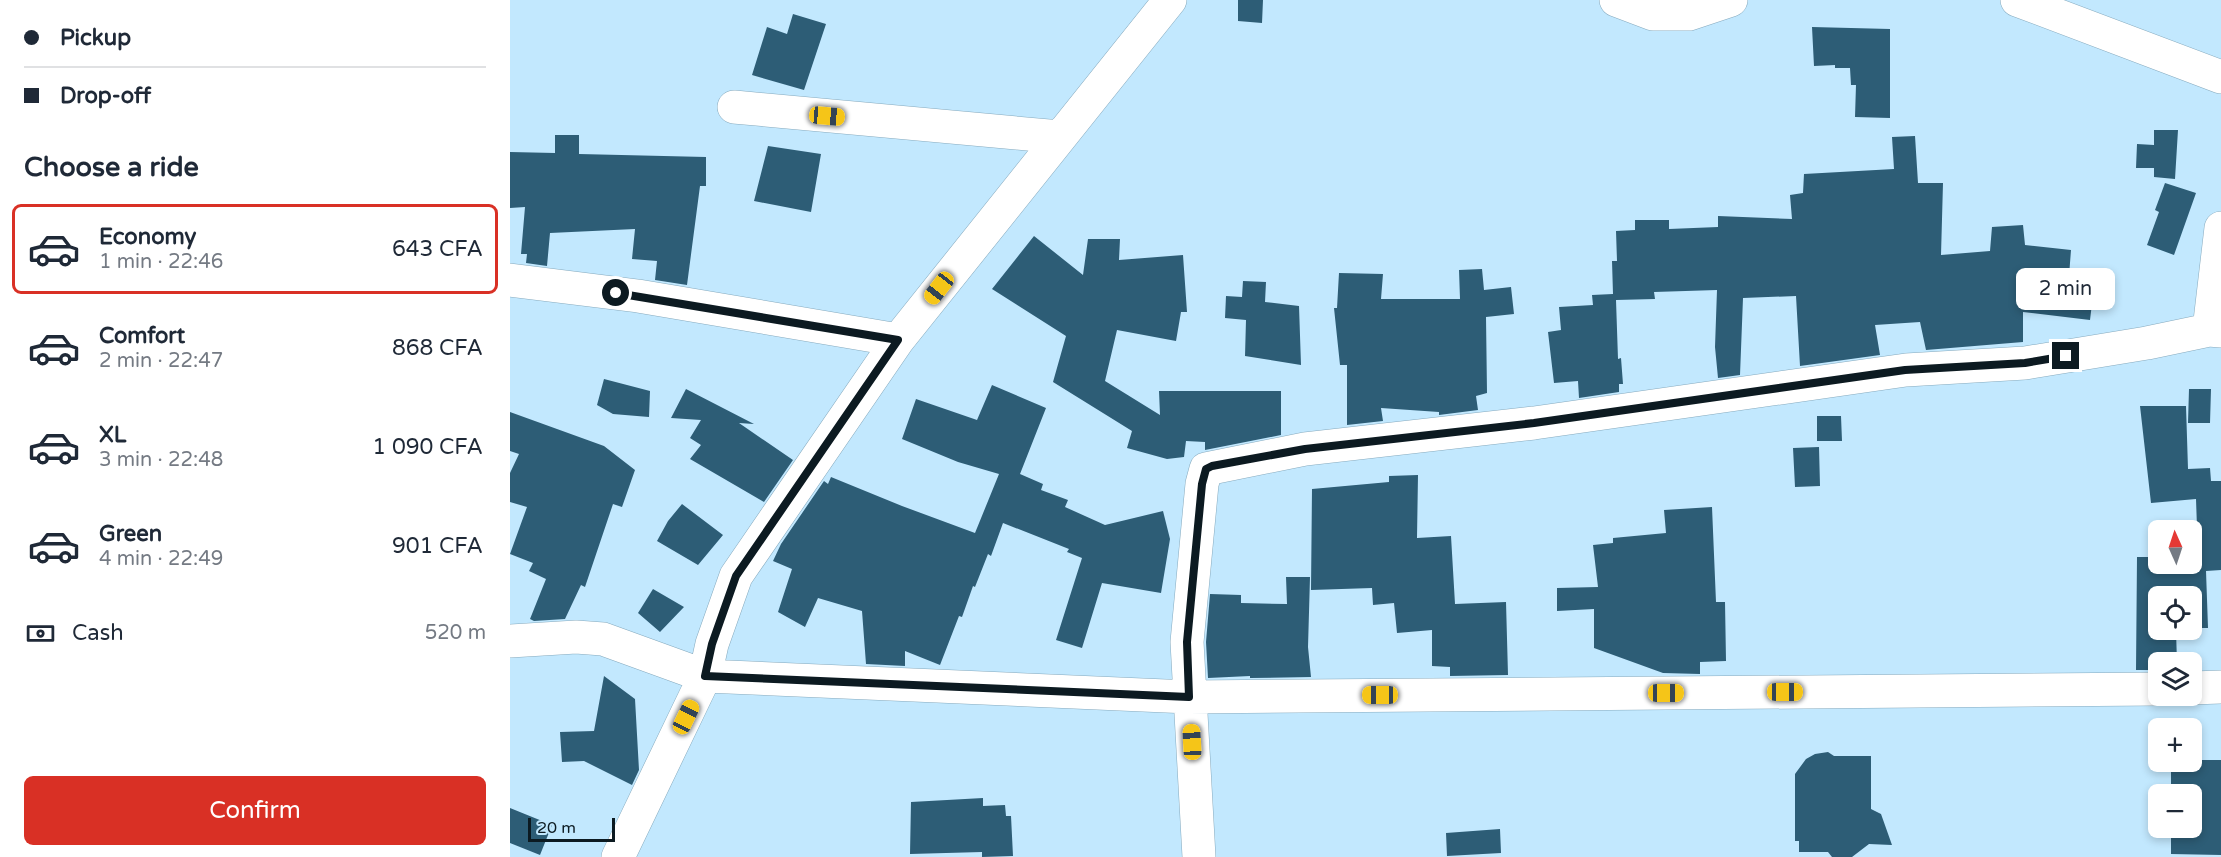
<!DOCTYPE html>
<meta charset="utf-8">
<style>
:root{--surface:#fff;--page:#f6f6f7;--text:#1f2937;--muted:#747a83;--line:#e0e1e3;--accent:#d93025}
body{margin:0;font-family:"Varela Round",sans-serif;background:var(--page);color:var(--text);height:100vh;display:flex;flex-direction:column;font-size:22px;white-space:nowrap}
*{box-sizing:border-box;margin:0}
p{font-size:20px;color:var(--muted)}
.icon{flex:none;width:33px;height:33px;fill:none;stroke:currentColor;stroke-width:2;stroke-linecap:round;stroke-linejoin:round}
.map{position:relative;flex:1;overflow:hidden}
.side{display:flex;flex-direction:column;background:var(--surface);width:510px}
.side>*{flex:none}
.top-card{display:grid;align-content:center;height:132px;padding:0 24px;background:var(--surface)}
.needle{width:39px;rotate:357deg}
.controls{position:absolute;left:1638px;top:520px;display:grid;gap:12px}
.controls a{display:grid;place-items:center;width:54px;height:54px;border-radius:9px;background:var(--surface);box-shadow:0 3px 9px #0003;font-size:30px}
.scale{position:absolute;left:18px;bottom:15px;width:87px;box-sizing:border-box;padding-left:6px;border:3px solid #0c1a21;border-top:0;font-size:16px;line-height:21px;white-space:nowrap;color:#0c1a21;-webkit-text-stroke:4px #c2e8fe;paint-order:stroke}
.end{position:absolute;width:27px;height:27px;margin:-14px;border:8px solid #0c1a21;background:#fff;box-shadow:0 0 0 3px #fff}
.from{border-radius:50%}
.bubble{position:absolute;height:42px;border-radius:9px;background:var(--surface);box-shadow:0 3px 9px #0003;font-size:20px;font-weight:600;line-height:42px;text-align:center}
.car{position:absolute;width:18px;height:36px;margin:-18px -9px;border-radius:8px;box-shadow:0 0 4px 2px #0007;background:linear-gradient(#f5c518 24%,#345 0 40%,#f5c518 0 76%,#345 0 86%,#f5c518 0)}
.top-card b{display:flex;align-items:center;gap:21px;height:57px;font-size:22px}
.top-card b+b{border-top:2px solid var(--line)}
.top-card i{width:15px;height:15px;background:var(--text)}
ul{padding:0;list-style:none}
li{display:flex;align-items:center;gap:18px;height:90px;margin:0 12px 9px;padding:0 12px;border:3px solid transparent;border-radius:9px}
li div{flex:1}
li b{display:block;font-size:22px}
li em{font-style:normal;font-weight:600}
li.current{border-color:var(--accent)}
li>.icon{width:54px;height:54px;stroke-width:1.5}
h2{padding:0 24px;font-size:27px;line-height:72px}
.pay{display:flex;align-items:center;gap:15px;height:66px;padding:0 24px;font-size:22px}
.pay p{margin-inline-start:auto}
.cta{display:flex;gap:12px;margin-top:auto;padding:12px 24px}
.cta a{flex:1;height:69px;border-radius:9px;background:var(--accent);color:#fff;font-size:24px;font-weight:600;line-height:69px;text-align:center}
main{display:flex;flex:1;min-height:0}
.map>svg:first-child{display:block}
.building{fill:#2d5d76}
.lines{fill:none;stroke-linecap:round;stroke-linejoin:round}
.minor-casing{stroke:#86aabe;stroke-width:34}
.minor{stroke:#fff;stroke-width:33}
.route{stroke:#0c1a21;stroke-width:8}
</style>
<main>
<section class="side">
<div class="top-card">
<b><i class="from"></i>Pickup</b>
<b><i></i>Drop-off</b>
</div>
<h2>Choose a ride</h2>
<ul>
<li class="current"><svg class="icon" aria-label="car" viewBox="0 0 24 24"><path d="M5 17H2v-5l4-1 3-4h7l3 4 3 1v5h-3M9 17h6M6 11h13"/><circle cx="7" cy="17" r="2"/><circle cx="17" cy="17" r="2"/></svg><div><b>Economy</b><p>1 min · 22:46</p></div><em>643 CFA</em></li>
<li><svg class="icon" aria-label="car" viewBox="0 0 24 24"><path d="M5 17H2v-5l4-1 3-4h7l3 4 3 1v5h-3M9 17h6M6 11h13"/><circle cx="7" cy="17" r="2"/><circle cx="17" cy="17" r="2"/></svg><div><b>Comfort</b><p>2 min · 22:47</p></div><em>868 CFA</em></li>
<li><svg class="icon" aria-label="car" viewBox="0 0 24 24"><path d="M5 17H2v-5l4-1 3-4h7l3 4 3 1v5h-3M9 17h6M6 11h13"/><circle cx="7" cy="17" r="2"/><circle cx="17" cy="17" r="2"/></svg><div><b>XL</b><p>3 min · 22:48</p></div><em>1 090 CFA</em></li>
<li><svg class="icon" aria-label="car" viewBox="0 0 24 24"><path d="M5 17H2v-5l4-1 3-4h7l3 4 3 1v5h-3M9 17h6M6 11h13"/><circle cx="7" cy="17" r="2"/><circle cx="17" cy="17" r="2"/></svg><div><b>Green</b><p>4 min · 22:49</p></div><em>901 CFA</em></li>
</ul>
<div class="pay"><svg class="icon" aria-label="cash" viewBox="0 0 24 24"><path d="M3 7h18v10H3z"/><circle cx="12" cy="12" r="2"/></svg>Cash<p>520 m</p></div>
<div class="cta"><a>Confirm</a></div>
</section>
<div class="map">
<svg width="1711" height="857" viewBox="0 0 1711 857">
<rect width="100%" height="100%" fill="#c2e8fe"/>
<path class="building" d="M728,0H753L752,23L728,21Z
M283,14L316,24L294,90L242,75L257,27L277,34Z
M1302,27L1380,29V118L1345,117L1346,85H1341L1340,68H1325V65L1304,66Z
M1644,130H1668L1665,179L1644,177V168H1626L1627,144L1644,145Z
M45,135H69V154L196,157V186H190L177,285L145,280L147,261L122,259L125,229L40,233L37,266L16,263L17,254H11L15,207L0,208V152L45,153Z
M1405,136L1408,183H1433L1431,255L1480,251L1482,227L1513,225L1515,245L1561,250L1559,276L1585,279L1580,320L1513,312V342L1416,350L1410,322L1365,325L1370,355L1290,366L1286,296L1233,298L1230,375L1208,378L1205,347L1207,290L1144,292L1145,299L1106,300L1108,359L1111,358L1113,384H1109V392L1069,398L1068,381L1044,383L1038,332L1051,330L1049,307L1083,305L1082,295L1103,294L1102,261H1107L1106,231L1125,230V220H1159V229L1208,227V216L1282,219L1280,195L1293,193L1294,174L1384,169L1382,137Z
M258,146L311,154L301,212L244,201Z
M1655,183L1686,193L1664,255L1637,245L1649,212L1645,210Z
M524,236L573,275L578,239H610L609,260L673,255L677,312H671L666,341L607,330L595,381L650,415L649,391H771V435L695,450V442L676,441L674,457L657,459L617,448L622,431L543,382L556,336L482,289Z
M972,269L974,290L1001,287L1004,314L976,317L977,393L966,396L968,410L929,415V412L871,408L873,421L837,425V365H830L824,308H827L829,273L873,274L871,299H950L949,270Z
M733,281L756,282L755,302L789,306L791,365L735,356L736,320L715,318L716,296L732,297Z
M94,379L140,391L139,417L103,414L87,405Z
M482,385L536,408L510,474L533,484L531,490L558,500L555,507L595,525L653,511L660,539L651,593L592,583L572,648L546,640L572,558L557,552L559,549L493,523L481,556L478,554L465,587L463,586L452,617L449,616L430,665L395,651V666L356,664L352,611L308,598L295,627L268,612L282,569L263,561L271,544L314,481L318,484L321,477L392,506L465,533L489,474L448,462L392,439L406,399L467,420Z
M176,389L244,424L229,423L283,460L254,502L180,459L191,445L180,438L191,420L161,418Z
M1679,389H1701L1700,423H1678Z
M1630,406H1676L1678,469L1700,468L1701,481H1711V570L1696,571L1698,628H1682V597H1648V630H1666L1667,663H1648V670H1626L1627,557H1648V564H1682V556H1688L1686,499L1641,503Z
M0,412L94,446L125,470L112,507L103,504L75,587L71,585L55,619L24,621L20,619L36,579L19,571L23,563L0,554L17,507L0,502V473L9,454L0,451Z
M1307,416H1331L1332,441H1307Z
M1309,447L1310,486L1285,487L1283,448Z
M908,475L907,538L941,536L945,604L996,602L998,675L940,676V667L922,666V630L887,633L884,603L863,605L862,588L801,590L802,489L879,482V476Z
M172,504L213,535L188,565L147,541L158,521Z
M1202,507L1206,602H1215L1216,661L1190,662V674L1153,673L1084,648V609L1047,611V588L1088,587L1083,545L1103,543V538L1156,533L1154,510Z
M776,577H800L798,647L801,677L740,678V676L698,678L696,642L700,594L731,595V603L777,604Z
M143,589L174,607L150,632L128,613Z
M94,676L125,699L129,770L122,785L74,761L52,762L50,732L84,731Z
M1318,752L1324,756H1361V809L1371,814L1382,845L1359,844L1342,857H1322L1318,852H1289V841H1285V774L1296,759L1305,754Z
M1682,760H1711V855L1661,854V828H1682V795H1661V762H1682Z
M473,798V806L495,805L496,816H501L503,856L472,857V852L400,854L401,802Z
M0,808L42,825L30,855L0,843Z
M990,829L991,853L937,856L936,833Z"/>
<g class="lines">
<defs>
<path id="minor" d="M1106,0L1143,14H1179L1221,0
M1507,0L1711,77
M224,107L550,137
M0,280L128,296L388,340
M1699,330L1711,228
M0,641L66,637L93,639L195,676L679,697L1648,689
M1682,688L1711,687
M108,857L195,676L202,644L226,576L388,340L660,0
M689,857L677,642L692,484L696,469L795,449L1024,423L1396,370L1515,363L1637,343L1699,330L1711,331"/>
</defs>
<use href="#minor" class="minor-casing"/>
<use href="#minor" class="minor"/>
</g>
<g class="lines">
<path class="route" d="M106,293L388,340L226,576L202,644L195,676L679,697L677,642L692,484L696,469L702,466L795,449L1024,423L1395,370L1515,363L1556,356"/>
</g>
</svg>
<div class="controls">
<a><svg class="needle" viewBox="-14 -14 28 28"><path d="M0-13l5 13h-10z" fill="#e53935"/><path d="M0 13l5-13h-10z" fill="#747a83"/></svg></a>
<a><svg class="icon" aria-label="locate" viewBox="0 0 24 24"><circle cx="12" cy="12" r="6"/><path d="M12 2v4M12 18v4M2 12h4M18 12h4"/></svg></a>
<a><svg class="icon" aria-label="layers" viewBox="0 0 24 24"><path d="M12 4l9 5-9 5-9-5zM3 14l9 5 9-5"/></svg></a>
<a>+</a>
<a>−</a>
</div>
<div class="scale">20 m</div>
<i class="end from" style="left:106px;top:293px"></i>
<i class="end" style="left:1556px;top:356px"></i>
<div class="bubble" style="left:1506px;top:268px;width:99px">2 min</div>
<i class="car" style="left:317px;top:116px;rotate:95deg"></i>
<i class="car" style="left:429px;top:288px;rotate:218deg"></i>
<i class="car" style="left:1275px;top:692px;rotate:90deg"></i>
<i class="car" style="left:1156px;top:693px;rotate:90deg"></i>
<i class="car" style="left:870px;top:695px;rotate:270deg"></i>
<i class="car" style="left:176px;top:717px;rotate:26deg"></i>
<i class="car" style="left:682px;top:742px;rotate:357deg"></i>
</div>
</main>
